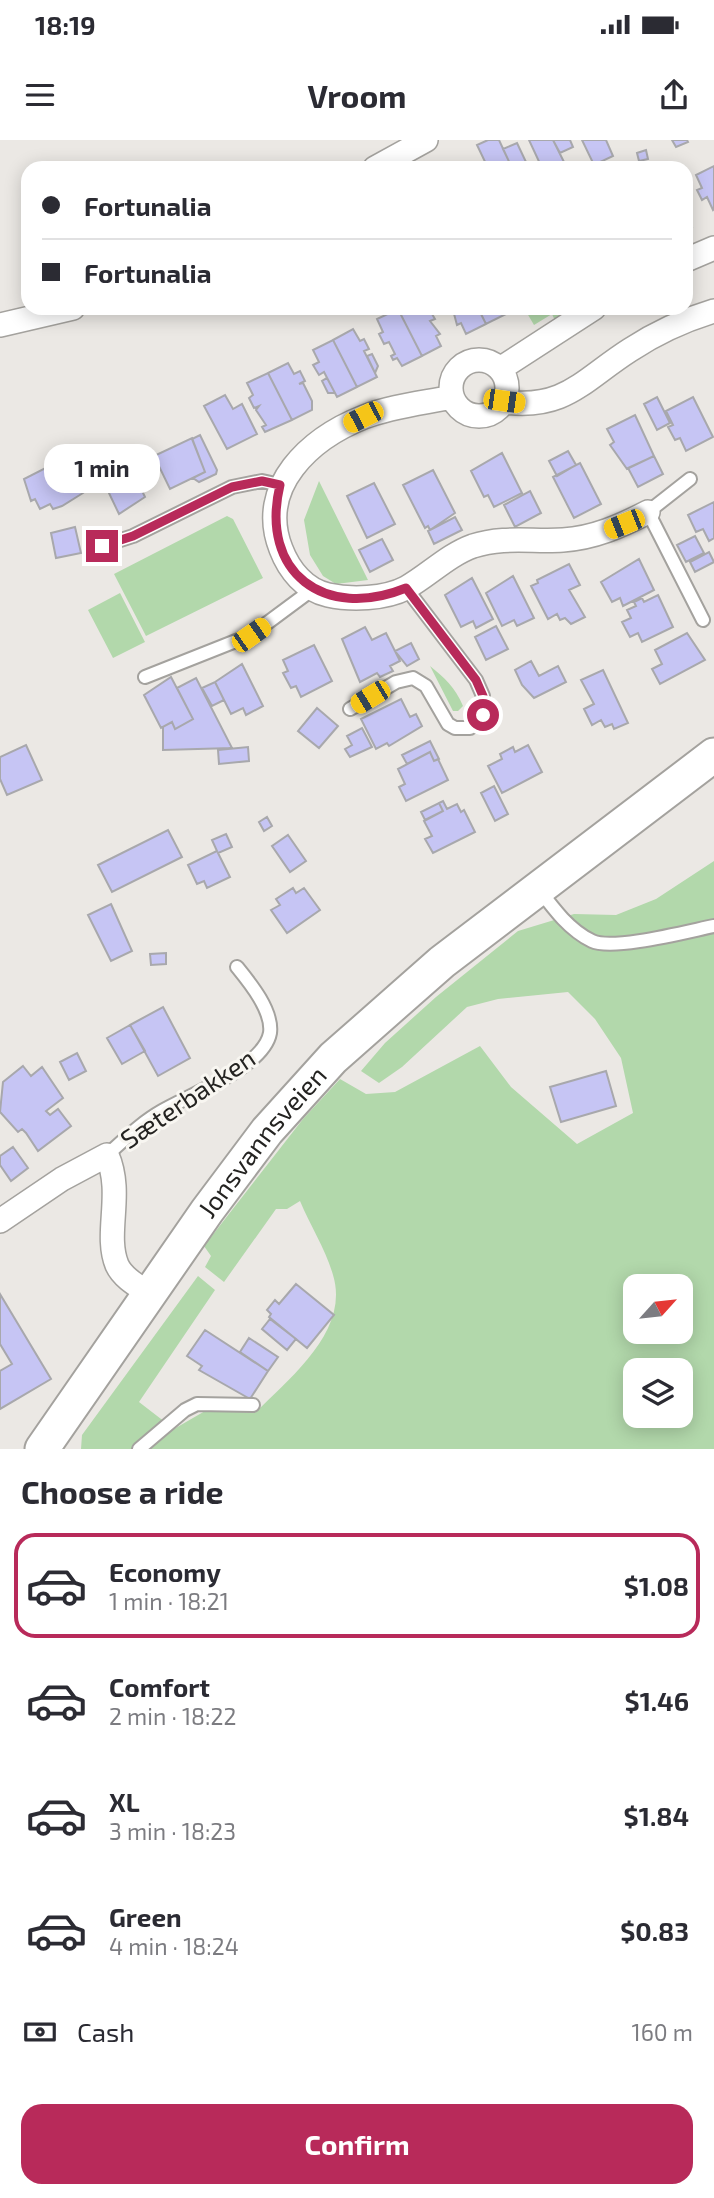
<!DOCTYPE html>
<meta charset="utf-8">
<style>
:root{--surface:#fff;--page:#f2f2f3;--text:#2b2b33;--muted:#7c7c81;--line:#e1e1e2;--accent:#b82a5a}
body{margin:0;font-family:"Exo 2",sans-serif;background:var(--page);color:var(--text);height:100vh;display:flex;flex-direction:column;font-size:26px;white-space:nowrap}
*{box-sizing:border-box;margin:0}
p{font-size:23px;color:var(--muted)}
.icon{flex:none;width:38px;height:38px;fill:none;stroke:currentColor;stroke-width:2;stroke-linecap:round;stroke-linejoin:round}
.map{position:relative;height:1309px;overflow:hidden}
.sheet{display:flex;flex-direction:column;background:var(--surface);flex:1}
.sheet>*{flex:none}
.top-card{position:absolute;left:21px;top:21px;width:672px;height:154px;border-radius:21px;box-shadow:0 4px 18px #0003;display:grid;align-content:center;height:154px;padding:0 21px;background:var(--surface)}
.needle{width:46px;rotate:63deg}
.controls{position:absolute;left:623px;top:1134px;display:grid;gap:14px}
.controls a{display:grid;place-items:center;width:70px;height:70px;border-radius:14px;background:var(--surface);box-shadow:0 4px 18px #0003;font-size:35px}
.end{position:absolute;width:32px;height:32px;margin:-16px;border:9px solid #b82a5a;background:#fff;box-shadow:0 0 0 4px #fff}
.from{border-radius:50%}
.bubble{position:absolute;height:49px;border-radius:21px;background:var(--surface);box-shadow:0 4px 18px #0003;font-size:23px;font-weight:700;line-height:49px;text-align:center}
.car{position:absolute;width:21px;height:42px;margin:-21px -10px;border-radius:9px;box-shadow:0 0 5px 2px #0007;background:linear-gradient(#f5c518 24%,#345 0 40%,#f5c518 0 76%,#345 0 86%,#f5c518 0)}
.top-card b{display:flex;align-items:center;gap:24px;height:66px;font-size:26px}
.top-card b+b{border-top:2px solid var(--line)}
.top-card i{width:18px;height:18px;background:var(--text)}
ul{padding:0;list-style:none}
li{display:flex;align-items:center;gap:21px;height:105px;margin:0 14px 10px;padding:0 7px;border:4px solid transparent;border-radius:21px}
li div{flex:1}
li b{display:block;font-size:26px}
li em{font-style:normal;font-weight:700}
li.on{border-color:var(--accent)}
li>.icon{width:63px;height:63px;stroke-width:1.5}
h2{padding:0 21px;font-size:32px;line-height:84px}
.pay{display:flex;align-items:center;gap:18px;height:77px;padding:0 21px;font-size:26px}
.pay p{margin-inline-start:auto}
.primary-button{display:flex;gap:14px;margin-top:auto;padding:14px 21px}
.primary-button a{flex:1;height:80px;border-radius:21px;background:var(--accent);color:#fff;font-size:28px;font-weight:700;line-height:80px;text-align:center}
.status{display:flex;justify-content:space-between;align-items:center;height:49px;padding:0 35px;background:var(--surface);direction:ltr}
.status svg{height:19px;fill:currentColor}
header{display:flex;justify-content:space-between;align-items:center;height:91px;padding:0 21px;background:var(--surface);font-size:32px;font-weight:700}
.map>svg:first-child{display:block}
.green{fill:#b2d8ab;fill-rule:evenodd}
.building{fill:#c6c5f4;stroke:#a8a8ac;stroke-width:2}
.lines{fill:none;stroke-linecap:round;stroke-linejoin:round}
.lane-casing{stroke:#a4a29e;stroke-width:16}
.street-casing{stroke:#a4a29e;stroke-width:26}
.secondary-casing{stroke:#a4a29e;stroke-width:37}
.lane{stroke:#fff;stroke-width:12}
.street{stroke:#fff;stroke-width:23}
.secondary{stroke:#fff;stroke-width:33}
.route{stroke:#b82a5a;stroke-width:9}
.labels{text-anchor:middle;stroke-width:6;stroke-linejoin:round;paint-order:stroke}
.street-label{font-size:26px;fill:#242321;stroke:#f8f6f1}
</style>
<div class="status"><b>18:19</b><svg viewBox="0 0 49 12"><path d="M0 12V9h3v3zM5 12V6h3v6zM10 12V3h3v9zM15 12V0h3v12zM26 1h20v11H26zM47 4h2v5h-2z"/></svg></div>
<header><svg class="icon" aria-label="menu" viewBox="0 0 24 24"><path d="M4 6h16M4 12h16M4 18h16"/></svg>Vroom<svg class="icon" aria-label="share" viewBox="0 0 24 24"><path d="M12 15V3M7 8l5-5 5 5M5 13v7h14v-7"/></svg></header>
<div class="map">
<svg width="714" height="1309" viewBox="0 0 714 1309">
<rect width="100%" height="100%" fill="#ebe8e4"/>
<path class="green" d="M524,168H570L577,178L559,190L552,174L534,185Z
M319,341L368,440L336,444L323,436L310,415L304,380Z
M227,376L233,379L263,438L146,496L114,434Z
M120,453L145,502L113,518L88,470Z
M430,526C445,538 455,547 463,566L458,571H453Z
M714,721V1309H81L82,1295L198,1136L215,1150L139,1262L174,1289L205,1271L256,1272C291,1237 350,1190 333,1135C326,1110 310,1085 300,1061L287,1069H276L224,1142L205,1127L211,1116L204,1106L303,979L340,939L366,954L395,952L480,906L511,947L577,1004L633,973L621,918L595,879L568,852L498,859L467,867L402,927L379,943L361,931L385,903L436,857L518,791L574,774L616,775L656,759ZM635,1146H681V1192H635ZM635,1230H681V1276H635Z"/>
<path class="building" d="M488,0H499L512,28H488L477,5Z
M529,0H553L567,28H542Z
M553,0H570L573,7L560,13Z
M582,0H606L613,16L594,25Z
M672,0H687L688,2L676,7Z
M517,3L526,22L512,28L503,9Z
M646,10L648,19L639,21L637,13Z
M714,26V69L713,70L707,57L702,60L697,50L702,48L696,35Z
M687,70L692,87L686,89V70Z
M423,168L425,171L429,169L435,179L430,181L440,194L436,196L441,206L422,216L398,169Z
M446,168H478L486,184L466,194L461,183L457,185L453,170L448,172Z
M478,168H503L506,174L486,184Z
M398,169L422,216L402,226L397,218L393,220L391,216L395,214L389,202L384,204L379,194L383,192L377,179Z
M353,189L360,201L364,199L369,209L364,211L377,237L357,247L333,200Z
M333,200L357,247L337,257L324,232L319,235L313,225L319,222L313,210Z
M372,214L378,226L375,233L367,216Z
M288,223L294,234L300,231L305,241L299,244L303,243L312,261V270L292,280L268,233Z
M268,233L292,280L265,292L262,287L266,285L256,270L259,266L254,268L249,258L253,255L247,243Z
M327,238L335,253H328L322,241Z
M225,255L233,269L242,264L257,294L227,309L204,266Z
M657,257L670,283L657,290L644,264Z
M693,257L713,297L686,311L680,298L675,300L668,287L673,285L666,271Z
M635,275L654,316L627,329L610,305L614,302L607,289Z
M200,295L217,330L216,334L199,342L193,338L205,332L192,299Z
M192,298L205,332L170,349L154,316Z
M568,311L576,325L557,336L549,321Z
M502,313L522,353L494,367L488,355L484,357L471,331Z
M654,316L663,334L638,347L628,328Z
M65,318L83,353L62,366L53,369L50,364L40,369L35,359L31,361L24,339Z
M127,320L145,357L119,374L98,330Z
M580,323L601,364L574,378L553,337Z
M433,330L455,373L430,390L428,386L425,388L403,345Z
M374,343L395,384L367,398L347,356Z
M530,351L541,373L515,387L504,365Z
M714,362V398L709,401L703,389L696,392L688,375Z
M455,377L462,390L434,404L428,391Z
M75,387L81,413L56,418L51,393Z
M695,396L704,413L686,422L677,405Z
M382,399L393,420L370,432L359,410Z
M709,412L714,422L695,432L690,422Z
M639,419L654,450L623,466L620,458L612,462L601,442Z
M569,424L580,445L569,450L585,477L571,484L565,478L560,480L557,474L548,479L531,446L538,443L537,440Z
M513,436L534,478L517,486L514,480L502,486L486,453Z
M472,438L493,479L476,488L473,481L461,487L445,455Z
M658,455L673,487L642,502L638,493L630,497L622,482L631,478L627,470L636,466L634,462L642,458L644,462Z
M496,486L508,509L486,520L475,497Z
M365,487L372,500L386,493L400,521L390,526L393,531L380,537L377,533L360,542L342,499Z
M687,493L705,520L660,544L652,529L662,524L655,510Z
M411,503L419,519L407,526L395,511Z
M314,505L332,541L301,557L296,546L291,548L283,533L288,531L283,520Z
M531,521L539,536L558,526L566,542L534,558L522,545L515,530Z
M242,524L263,566L246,575L243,568L231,574L215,542Z
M603,530L628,583L614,589L612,584L605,587L601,580L592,585L584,569L594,564L581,540Z
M171,537L193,579L175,589L172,582L161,588L144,555Z
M196,538L232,608L163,610V587L172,582L175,589L193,579L177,548Z
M215,542L224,560L212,566L202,548Z
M401,559L410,577L416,574L422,586L389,606L387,603L376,609L361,579Z
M317,568L338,586L319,608L298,591Z
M362,588L372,607L350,617L345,609L352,605L347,596Z
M430,601L439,619L434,621L430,612L407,624L402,615Z
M26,605L42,640L7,655L0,639V617Z
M528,605L542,632L502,653L488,626L502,619L500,614L513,607L515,612Z
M248,607L249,621L219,624L218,610Z
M430,612L434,621L438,619L448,640L406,661L399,647L405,644L398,629Z
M494,646L508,674L495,681L481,653Z
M443,661L447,669L457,664L461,672L464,670L475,692L433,713L425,699L432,696L424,681L443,671L439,663Z
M439,663L443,671L425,680L421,672Z
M267,677L272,686L264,691L259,682Z
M168,690L182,717L112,752L98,725Z
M226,694L232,707L218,713L230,737L207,748L204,741L197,744L188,725L217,711L212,700Z
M288,695L306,721L290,732L272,706Z
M293,748L296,753L304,748L320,770L287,793L271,770L280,765L276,759Z
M111,764L132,811L111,821L88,775Z
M166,813V824L151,825L150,814Z
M163,867L190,918L158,936L130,885Z
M130,885L145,911L122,924L107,898Z
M77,913L86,931L69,940L60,922Z
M23,926L31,936L42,927L63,958L46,971L50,975L58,969L71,986L38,1011L26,993L22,989L18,992L0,972L3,942Z
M606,931L616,966L561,982L550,947Z
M13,1007L28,1028L11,1041L0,1025V1016Z
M296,1144L334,1175L307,1208L269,1177L271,1174L267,1170L275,1160L279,1164Z
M0,1154L51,1239L0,1269V1231L12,1224L0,1204Z
M270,1179L296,1199L287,1210L262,1189Z
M205,1190L268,1231L250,1259L199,1230L202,1226L187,1216Z
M249,1198L278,1217L268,1231L240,1212Z"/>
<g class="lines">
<defs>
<path id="lane" d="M690,339L648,372L703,480
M102,406L133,396L232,347L262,341L280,345
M145,537L251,495L313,449
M350,569L396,542L413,538L426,546L448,584L455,588H470L483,575V556L476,540L406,448
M538,748C553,768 569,790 592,801C613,811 689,791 714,786
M107,1015C125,999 141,983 162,971C189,955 264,927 270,893C273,871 250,843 237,827
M139,1309L185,1270L197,1264L253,1265"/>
<path id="street" d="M375,28L426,0
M686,120L714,108
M0,185L73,168
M451 248a28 28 0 1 1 56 0a28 28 0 1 1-56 0Z
M500,229L594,168
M452,257C423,263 392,266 364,277C311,298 256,346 281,409C289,430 305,450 328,455C351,460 385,459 406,448C429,435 448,415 473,406C503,396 533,402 563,400C594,398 621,386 648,372
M504,262C565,270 583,240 630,210C656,193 684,180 714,171
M0,1081L62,1039L107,1015C124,1054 104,1093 117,1125C123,1138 138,1146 150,1154"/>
<g id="secondary">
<path id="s1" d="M42,1309L207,1071L267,991L333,918L442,822L714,615"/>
</g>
</defs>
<use href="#lane" class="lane-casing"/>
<use href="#street" class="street-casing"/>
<use href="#secondary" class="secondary-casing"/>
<use href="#lane" class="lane"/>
<use href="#street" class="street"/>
<use href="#secondary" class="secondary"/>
</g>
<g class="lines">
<path class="route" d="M102,406L133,396L232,347L262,341L280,345C259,433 325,481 406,448L476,540L483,556V575"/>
</g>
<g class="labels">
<g class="street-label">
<text transform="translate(188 959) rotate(-34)" y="9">Sæterbakken</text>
<text dy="9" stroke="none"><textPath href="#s1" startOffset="378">Jonsvannsveien</textPath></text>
</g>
</g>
</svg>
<div class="controls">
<a><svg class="needle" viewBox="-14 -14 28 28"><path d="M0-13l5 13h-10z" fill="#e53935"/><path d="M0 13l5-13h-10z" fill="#7c7c81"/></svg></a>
<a><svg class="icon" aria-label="layers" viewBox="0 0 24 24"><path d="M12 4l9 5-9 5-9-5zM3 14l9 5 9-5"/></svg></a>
</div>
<i class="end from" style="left:483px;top:575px"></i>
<i class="end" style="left:102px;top:406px"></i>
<div class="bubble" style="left:44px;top:304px;width:116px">1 min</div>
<i class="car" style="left:504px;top:261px;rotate:98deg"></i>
<i class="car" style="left:363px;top:277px;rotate:243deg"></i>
<i class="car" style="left:624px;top:384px;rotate:248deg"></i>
<i class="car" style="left:251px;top:495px;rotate:55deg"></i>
<i class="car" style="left:370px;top:557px;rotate:239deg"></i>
<div class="top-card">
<b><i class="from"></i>Fortunalia</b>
<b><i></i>Fortunalia</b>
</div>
</div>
<section class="sheet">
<h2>Choose a ride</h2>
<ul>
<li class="on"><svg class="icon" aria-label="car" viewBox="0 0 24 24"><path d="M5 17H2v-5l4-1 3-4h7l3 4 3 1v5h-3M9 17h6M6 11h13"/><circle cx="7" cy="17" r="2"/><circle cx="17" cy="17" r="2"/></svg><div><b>Economy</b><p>1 min · 18:21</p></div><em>$1.08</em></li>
<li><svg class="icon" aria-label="car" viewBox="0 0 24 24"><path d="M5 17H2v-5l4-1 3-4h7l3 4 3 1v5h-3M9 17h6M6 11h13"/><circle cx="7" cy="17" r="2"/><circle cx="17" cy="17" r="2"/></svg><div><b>Comfort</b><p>2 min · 18:22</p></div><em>$1.46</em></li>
<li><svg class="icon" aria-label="car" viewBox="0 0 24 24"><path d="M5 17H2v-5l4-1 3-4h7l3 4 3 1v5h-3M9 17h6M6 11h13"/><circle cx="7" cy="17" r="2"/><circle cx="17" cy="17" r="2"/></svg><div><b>XL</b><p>3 min · 18:23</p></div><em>$1.84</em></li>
<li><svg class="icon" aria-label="car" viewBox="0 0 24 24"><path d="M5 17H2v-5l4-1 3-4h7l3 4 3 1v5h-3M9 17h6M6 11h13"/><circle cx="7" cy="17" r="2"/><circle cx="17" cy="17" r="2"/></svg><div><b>Green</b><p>4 min · 18:24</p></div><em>$0.83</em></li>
</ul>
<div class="pay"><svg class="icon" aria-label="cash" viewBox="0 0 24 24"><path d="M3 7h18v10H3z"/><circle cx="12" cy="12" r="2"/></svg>Cash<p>160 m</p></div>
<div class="primary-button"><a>Confirm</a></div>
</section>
